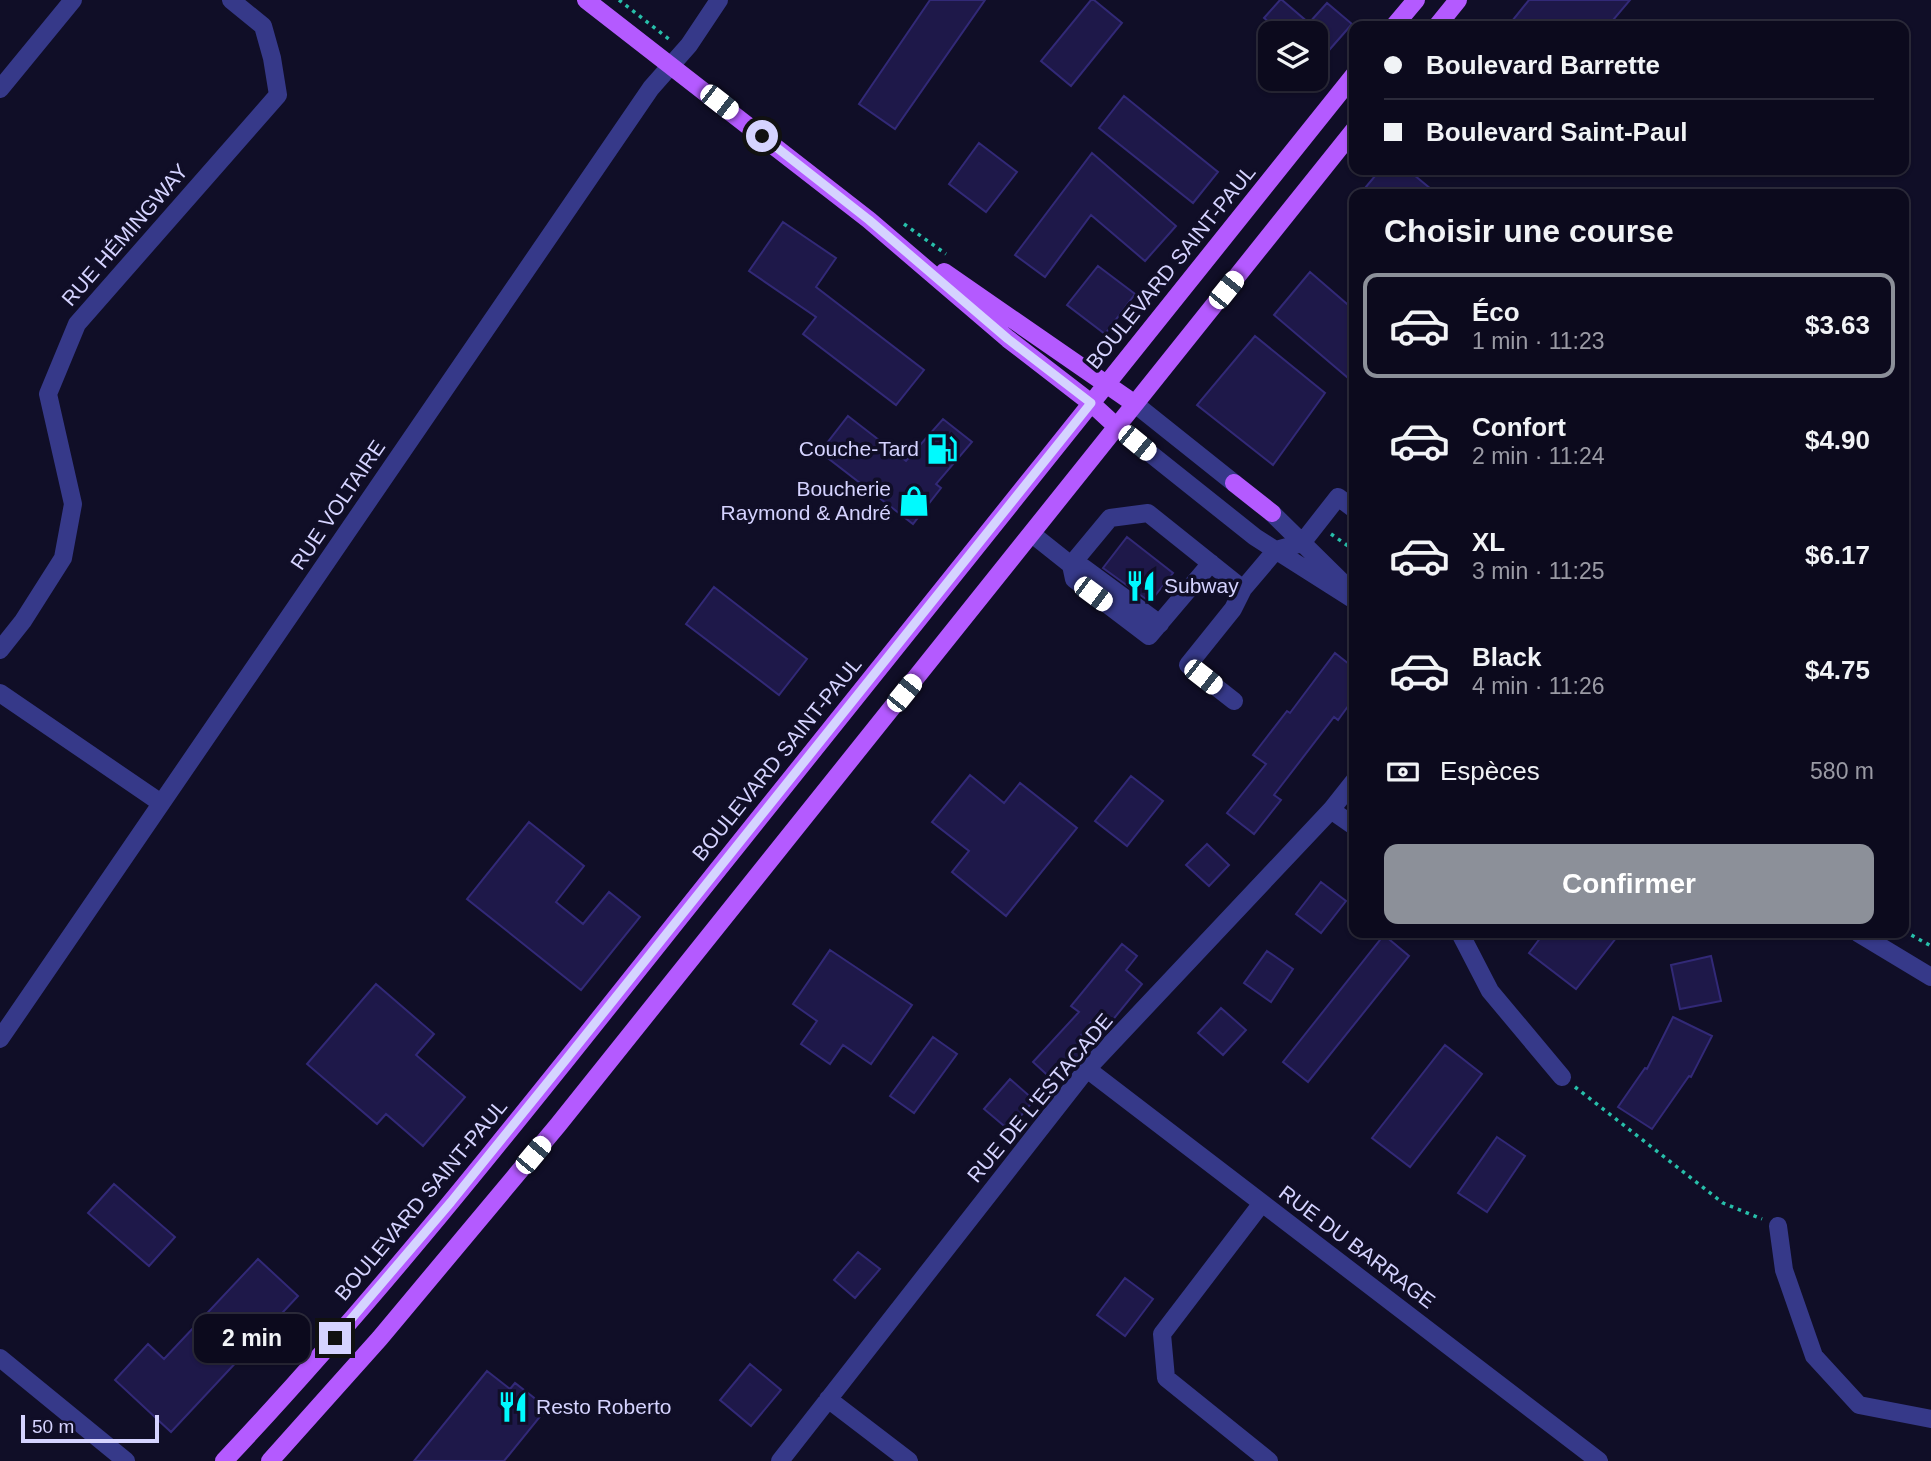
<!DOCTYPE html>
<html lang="fr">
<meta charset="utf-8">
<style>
:root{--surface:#0c0a1d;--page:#1a182a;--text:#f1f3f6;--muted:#9a9aa4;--line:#2c2b3b;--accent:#8c9099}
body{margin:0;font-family:Arial,sans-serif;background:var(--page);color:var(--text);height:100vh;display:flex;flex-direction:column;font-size:26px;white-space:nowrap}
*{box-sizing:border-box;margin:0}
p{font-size:23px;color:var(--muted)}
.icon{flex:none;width:38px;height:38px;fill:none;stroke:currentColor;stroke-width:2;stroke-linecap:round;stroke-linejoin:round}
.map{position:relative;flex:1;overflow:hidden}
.details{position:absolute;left:1349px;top:189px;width:560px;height:749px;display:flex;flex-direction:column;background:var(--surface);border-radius:14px;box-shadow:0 2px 5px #0004,0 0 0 2px var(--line)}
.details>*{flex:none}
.guide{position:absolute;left:1349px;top:21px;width:560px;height:154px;border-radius:14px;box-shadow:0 2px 5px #0004,0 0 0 2px var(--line);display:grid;align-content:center;height:154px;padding:0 35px;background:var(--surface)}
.buttons{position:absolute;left:1258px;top:21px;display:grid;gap:14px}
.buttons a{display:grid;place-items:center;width:70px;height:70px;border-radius:14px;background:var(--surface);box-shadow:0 2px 5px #0004,0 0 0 2px var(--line);font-size:35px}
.scale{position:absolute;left:21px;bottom:18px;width:138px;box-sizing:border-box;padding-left:7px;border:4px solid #d5d3ff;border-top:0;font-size:19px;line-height:24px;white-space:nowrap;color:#d5d3ff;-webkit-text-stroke:5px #100e27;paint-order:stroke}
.end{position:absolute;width:32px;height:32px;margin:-16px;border:9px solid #d5d3ff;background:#111;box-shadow:0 0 0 4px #111}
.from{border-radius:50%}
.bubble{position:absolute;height:49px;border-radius:14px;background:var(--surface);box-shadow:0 2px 5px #0004,0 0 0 2px var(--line);font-size:23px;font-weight:800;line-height:49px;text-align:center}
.car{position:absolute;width:21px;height:42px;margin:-21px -10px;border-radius:9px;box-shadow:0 0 5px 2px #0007;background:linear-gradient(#fff 24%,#345 0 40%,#fff 0 76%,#345 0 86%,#fff 0)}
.guide b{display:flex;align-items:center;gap:24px;height:66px;font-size:26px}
.guide b+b{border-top:2px solid var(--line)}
.guide i{width:18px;height:18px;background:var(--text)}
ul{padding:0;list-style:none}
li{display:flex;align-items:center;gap:21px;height:105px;margin:0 14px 10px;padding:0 21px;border:4px solid transparent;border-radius:14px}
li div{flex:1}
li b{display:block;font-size:26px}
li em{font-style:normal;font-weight:800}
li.current{border-color:var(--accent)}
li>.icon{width:63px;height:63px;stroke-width:1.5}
h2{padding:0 35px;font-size:32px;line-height:84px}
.pay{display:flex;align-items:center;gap:18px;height:77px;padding:0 35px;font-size:26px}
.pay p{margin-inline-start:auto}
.primary-button{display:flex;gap:14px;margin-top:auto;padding:14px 35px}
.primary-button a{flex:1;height:80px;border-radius:14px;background:var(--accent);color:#fff;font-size:28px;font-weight:800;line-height:80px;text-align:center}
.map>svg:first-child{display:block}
.building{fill:#1e1849;stroke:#322977;stroke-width:2}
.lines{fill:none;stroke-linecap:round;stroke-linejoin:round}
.path{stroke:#27bfaa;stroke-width:3.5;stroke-dasharray:3.5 5;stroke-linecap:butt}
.minor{stroke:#363989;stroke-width:18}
.major{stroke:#b45aff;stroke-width:18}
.route{stroke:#d5d3ff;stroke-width:9}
.labels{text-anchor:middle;stroke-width:7;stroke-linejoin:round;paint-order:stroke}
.street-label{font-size:21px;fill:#d5d3ff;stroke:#100e27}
.poi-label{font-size:21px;fill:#d5d3ff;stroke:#100e27;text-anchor:end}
</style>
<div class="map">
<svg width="1931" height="1461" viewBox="0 0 1931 1461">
<rect width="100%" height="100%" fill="#100e27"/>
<path class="building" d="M930,0H985L895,129L859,104Z
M1091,0H1094L1122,23L1071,86L1041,61Z
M1280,0H1282L1309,23L1327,3L1352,24L1316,65V33H1282L1264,18Z
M1529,0H1630L1608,26H1508Z
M1124,96L1218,172L1193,203L1099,128Z
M979,143L1017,172L986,212L949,184Z
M1092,153L1176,226L1145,261L1091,215L1045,277L1015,255Z
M1380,170H1408L1437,194H1360Z
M783,222L836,258L816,287L924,370L896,405L803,334L816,317L749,271Z
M1098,266L1135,294L1105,334L1067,305Z
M1310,272L1354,310V383L1274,315Z
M1255,336L1325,393L1273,465L1197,405Z
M848,416L906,461L943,419L972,442L936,484L941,488L913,524L820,452Z
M1127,537L1173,573L1150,602L1103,568Z
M714,587L807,659L779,695L686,624Z
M1335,653L1354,668V698L1338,720L1334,717L1274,795L1281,800L1254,834L1227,813L1266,764L1253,755L1287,711L1290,713Z
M970,775L1004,803L1020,783L1077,828L1006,916L952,872L969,851L932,822Z
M1131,776L1163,801L1127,846L1095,821Z
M529,822L584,866L556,902L583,924L609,892L640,917L581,990L467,899Z
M1207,844L1229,865L1209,886L1186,865Z
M1321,882L1346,901L1321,933L1296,914Z
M1544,933H1620L1576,989L1529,953Z
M1384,935L1409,956L1308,1082L1283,1062Z
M1122,944L1137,956L1126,970L1142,984L1111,1022L1099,1012L1081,1035L1088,1049L1055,1082L1033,1062L1079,1012L1071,1006Z
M830,950L912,1005L871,1064L843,1045L830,1064L801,1044L817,1021L793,1004Z
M1267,951L1293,969L1271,1002L1244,983Z
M1711,956L1721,1001L1680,1009L1671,965Z
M376,984L434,1034L416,1055L465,1097L423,1146L386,1114L377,1124L307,1064Z
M1221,1008L1246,1030L1223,1055L1198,1033Z
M1673,1017L1712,1036L1691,1077L1689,1076L1652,1129L1618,1107L1645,1068L1647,1069Z
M933,1037L957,1054L914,1113L890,1096Z
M1445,1045L1482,1074L1410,1167L1372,1138Z
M1010,1079L1034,1100L1009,1130L984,1109Z
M1497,1137L1525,1156L1487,1212L1458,1193Z
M114,1184L175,1237L149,1266L88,1213Z
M858,1252L880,1269L855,1298L834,1280Z
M258,1259L298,1296L171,1432L115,1380L148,1344L164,1359Z
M1125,1278L1153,1299L1125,1336L1097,1315Z
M750,1364L781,1390L751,1426L720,1400Z
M487,1371L510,1389L515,1383L547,1408L504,1461H414Z"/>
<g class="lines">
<path class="path" d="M619,0L670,40
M904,224L946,254
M1331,534L1354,550
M1904,931L1931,946
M1575,1087L1723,1203L1762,1219"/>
<path class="minor" d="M0,89L73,0
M1135,404L1234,483
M1117,427L1255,537L1354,600
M1272,513L1345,585
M1032,534L1071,565L1110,518L1148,513L1243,589L1276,550L1302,543L1338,497L1354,509
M1160,624L1084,568L1071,565L1074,579L1149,636L1211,563
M0,650L23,621L63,558L73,504L48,394L77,324L278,95L272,58L263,26L231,0
M0,693L161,803
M1234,701L1188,665L1233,609L1243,589
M1331,810L1354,826
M1460,933L1490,991L1562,1077
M1858,933L1931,977
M0,1039L651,88L689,45L719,0
M1087,1069L1599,1461
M1262,1203L1162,1334L1166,1378L1269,1461
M1778,1226L1784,1270L1814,1356L1859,1405L1931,1419
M0,1358L126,1461
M828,1399L909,1461
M780,1461L1087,1069L1331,810L1354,781"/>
<path class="major" d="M586,0L869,220L1008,339L1091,403L1117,427
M1394,26L1416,0
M1437,26L1458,0
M944,272L1135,404
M1234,483L1272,513
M224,1461C407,1267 569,1055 736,847C942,590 1148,332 1354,75
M270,1461L380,1338L558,1125L1354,130"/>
</g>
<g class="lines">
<path class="route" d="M335,1338L451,1202L564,1062L1091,403L1008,339L869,220L762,136"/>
</g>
<defs>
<symbol id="fuel-bare" viewBox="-9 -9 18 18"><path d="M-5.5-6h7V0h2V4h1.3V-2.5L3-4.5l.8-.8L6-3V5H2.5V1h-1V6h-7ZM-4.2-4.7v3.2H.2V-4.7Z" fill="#00fafe" stroke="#100e27" stroke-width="2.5" paint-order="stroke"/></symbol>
<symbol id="shop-bare" viewBox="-9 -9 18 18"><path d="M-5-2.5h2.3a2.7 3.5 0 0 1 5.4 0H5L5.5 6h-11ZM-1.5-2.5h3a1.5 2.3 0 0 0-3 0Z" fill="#00fafe" stroke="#100e27" stroke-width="2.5" paint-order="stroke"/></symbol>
<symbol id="restaurant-bare" viewBox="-9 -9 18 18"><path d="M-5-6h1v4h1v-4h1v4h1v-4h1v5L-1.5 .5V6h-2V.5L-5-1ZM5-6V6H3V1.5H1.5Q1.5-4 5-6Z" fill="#00fafe" stroke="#100e27" stroke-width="2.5" paint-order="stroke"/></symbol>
</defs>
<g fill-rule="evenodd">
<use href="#fuel-bare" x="920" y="427" width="44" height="44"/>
<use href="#shop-bare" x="892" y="479" width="44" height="44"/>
<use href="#restaurant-bare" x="1119" y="564" width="44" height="44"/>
<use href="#restaurant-bare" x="491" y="1385" width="44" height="44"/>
</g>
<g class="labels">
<g class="street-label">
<text transform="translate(125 235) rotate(-49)" y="7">RUE HÉMINGWAY</text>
<text transform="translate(1171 267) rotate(-51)" y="7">BOULEVARD SAINT-PAUL</text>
<text transform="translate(338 505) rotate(-56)" y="7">RUE VOLTAIRE</text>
<text transform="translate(777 759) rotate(-51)" y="7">BOULEVARD SAINT-PAUL</text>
<text transform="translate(1040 1098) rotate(-50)" y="7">RUE DE L'ESTACADE</text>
<text transform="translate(421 1200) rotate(-50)" y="7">BOULEVARD SAINT-PAUL</text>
<text transform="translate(1357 1247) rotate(37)" y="7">RUE DU BARRAGE</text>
</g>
<g class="poi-label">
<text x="919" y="456">Couche-Tard</text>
<text x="891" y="496">Boucherie<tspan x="891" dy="24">Raymond &amp; André</tspan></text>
<text x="1164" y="593" text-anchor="start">Subway</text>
<text x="536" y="1414" text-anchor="start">Resto Roberto</text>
</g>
</g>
</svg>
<div class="buttons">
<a><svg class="icon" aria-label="layers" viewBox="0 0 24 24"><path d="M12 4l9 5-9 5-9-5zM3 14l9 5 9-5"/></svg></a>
</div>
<div class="scale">50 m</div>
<i class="end from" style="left:762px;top:136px"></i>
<i class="end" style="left:335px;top:1338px"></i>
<div class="bubble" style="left:194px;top:1314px;width:116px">2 min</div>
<i class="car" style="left:719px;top:102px;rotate:128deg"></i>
<i class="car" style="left:1226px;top:290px;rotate:39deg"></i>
<i class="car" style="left:1137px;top:443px;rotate:129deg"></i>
<i class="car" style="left:1093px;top:594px;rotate:127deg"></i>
<i class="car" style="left:1203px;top:677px;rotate:128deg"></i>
<i class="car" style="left:904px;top:693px;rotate:39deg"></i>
<i class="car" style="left:533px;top:1155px;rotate:40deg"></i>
<div class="guide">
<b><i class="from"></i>Boulevard Barrette</b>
<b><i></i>Boulevard Saint-Paul</b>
</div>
<section class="details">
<h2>Choisir une course</h2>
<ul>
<li class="current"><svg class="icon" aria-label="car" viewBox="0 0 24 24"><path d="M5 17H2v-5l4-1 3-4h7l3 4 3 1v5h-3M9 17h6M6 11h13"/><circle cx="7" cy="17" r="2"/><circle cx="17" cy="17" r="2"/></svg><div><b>Éco</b><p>1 min · 11:23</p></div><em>$3.63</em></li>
<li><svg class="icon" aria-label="car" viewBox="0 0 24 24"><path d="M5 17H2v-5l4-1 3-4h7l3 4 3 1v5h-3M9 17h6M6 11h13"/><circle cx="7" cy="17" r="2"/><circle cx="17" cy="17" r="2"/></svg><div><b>Confort</b><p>2 min · 11:24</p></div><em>$4.90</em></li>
<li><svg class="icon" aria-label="car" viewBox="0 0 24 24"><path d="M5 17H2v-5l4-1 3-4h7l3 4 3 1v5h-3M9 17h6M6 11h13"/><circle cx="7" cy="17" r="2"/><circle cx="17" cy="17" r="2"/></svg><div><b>XL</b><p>3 min · 11:25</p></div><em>$6.17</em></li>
<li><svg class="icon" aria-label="car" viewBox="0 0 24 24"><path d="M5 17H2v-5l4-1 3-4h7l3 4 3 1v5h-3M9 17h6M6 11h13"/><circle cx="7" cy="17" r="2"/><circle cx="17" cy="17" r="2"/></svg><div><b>Black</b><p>4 min · 11:26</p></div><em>$4.75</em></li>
</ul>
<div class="pay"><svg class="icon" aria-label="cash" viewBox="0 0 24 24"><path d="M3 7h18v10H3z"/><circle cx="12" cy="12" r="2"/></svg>Espèces<p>580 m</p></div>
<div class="primary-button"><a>Confirmer</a></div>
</section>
</div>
